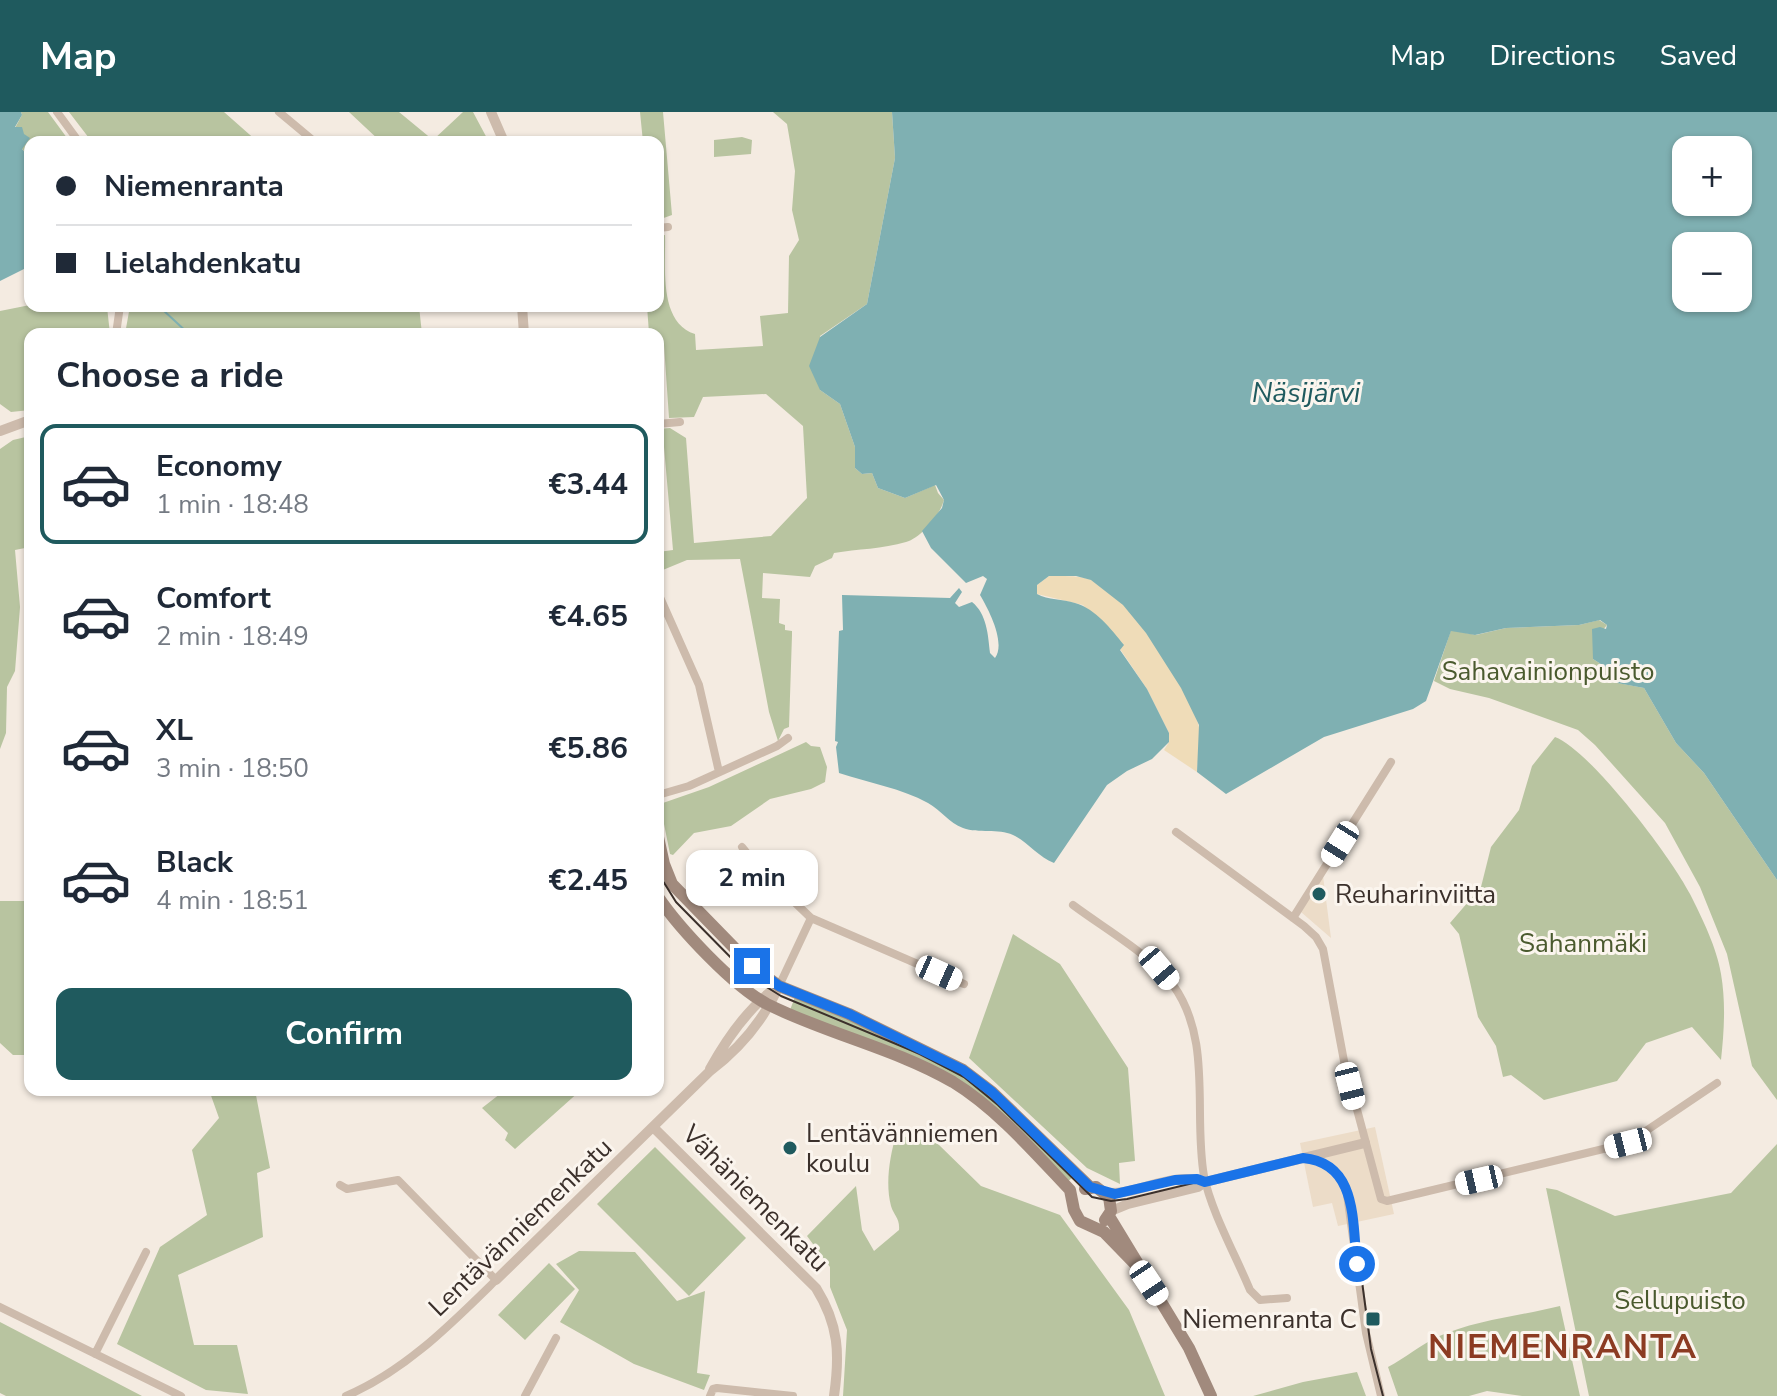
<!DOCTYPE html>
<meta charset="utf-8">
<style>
:root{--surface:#fff;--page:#f2f2f3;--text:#1f2937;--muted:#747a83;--line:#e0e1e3;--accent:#1f5a5e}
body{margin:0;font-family:"Nunito Sans",sans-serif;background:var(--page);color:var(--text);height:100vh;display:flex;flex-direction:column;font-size:30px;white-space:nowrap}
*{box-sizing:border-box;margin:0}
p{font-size:26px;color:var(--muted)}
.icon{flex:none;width:44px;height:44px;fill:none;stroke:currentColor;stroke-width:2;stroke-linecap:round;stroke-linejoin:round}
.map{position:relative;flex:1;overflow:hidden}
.sheet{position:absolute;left:24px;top:216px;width:640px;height:768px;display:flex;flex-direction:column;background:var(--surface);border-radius:16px;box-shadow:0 2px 6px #0004}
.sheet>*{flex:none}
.hud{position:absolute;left:24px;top:24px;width:640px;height:176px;border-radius:16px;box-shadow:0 2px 6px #0004;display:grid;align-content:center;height:176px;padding:0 32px;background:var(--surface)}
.tools{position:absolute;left:1672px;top:24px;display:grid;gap:16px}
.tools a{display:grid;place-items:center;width:80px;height:80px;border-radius:16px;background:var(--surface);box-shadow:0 2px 6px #0004;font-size:40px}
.end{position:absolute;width:36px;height:36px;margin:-18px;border:10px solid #1a73e8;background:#fff;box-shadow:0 0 0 4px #fff}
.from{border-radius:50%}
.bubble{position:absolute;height:56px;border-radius:16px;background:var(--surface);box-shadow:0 2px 6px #0004;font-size:26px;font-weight:700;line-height:56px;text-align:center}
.car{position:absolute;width:24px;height:48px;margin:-24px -12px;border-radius:10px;box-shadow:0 0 6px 2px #0007;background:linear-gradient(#fff 24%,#345 0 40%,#fff 0 76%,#345 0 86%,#fff 0)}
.hud b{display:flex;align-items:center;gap:28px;height:76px;font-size:30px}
.hud b+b{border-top:2px solid var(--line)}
.hud i{width:20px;height:20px;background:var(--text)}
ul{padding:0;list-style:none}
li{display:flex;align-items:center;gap:24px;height:120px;margin:0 16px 12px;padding:0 16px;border:4px solid transparent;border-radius:16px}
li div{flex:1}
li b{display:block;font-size:30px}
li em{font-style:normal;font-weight:700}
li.current{border-color:var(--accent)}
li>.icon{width:72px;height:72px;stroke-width:1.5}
h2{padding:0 32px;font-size:36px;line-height:96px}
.primary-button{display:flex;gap:16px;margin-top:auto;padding:16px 32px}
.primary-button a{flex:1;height:92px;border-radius:16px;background:var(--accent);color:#fff;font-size:32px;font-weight:700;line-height:92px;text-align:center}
header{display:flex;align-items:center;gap:48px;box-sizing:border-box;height:112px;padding:0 40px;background:var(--accent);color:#fff}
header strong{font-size:38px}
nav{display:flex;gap:44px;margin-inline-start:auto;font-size:28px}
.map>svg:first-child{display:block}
.green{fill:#b8c4a0}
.sand{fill:#efdcb8}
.plaza{fill:#ecdcc8}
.water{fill:#7fb0b2;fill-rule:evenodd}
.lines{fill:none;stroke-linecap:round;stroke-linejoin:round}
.stream{stroke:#7fb0b2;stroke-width:2}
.minor{stroke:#cdbbac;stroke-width:8}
.tertiary{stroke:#cdbbac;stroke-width:10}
.secondary{stroke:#a18a7d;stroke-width:12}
.tram{stroke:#3b302b;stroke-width:2}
.route{stroke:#1a73e8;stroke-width:10}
.poi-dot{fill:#1f5a5e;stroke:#fbf5ee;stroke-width:3}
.labels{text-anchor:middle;stroke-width:6;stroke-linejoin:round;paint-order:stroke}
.park-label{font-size:26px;fill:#4a5a2e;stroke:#fbf5ee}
.poi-label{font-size:26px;fill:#3b302b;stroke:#fbf5ee;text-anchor:start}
.street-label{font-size:26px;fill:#3b302b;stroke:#fbf5ee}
.water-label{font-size:28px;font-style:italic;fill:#1f5a5e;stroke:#fbf5ee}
.district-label{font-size:34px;font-weight:bold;letter-spacing:2px;fill:#8c3b22;stroke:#fbf5ee}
</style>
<header>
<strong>Map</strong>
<nav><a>Map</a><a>Directions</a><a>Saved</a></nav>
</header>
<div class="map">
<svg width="1777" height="1284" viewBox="0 0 1777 1284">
<rect width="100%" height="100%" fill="#f4ebe1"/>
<path class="green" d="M21,0H48L70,30H30V46L22,37L15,16L22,3Z
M69,0H224L258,30H92Z
M349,0H399L433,28L463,0H473L489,30H381Z
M640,0H663L672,103L658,108V30H643Z
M773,0H892L895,46L867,192L820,224V278L840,292L855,335V356L862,362L872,361L878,376L905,386L935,373L938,381L944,388C940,403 921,426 906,430C883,437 857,437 834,441L832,446L815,454L810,465L763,461L762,486L780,487L779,511L785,513V518L792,519V523L789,615L784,617L778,629L769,600L740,447L687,448L658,460V440L673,438L664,335L658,332V317L670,316L686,326L694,431L771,424L807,386L803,314L766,282L703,285L694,305L669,306L664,233L658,228V222L649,221L647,194H658V124L665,123C666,154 658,210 695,222L696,238L763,234L760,204L788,201L789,144L799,128L792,98L795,59L787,12Z
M742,25L752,28L751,42L714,45V28Z
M30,193L107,195L110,222H30V298L11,300L0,292V199Z
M130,194H419L422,222H125Z
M30,324V435L15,438L20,495L15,559L7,575L6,621L0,637V337L13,328Z
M1599,508L1607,513L1593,530V547L1607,556L1618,571L1644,576L1676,631L1704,661L1777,768V988L1752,954L1727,842L1700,775L1665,711L1595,633L1578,618L1489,586L1450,577L1434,569L1451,518L1476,523L1506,516L1579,513Z
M1555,625C1590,638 1672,746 1690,782C1702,806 1717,836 1721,862C1726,891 1724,920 1721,948L1692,915L1646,931L1617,969L1544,988L1511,963L1503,965L1496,934L1478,905L1459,822L1450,811L1481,775L1491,735L1519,698L1532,654Z
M806,630L811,634L820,635L827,655L825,670L811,677L770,687L731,714L694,721L673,743L670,742L660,692L709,675Z
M0,789H30V943H13L0,931Z
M1013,822L1060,852L1128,956L1135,1049L1119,1051L1120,1072L1087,1056L969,946Z
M795,885L853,907L978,972L1073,1065L1066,1071L981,986L790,898Z
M209,978H255L270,1056L257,1061L263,1125L178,1163L194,1233H237L248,1282L206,1278L117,1232L160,1135L207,1103L192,1038L219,1006Z
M505,978H581L515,1037L505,1028L508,1021L482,996Z
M896,1023L937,1031L981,1074L1060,1103L1129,1198L1165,1284H843L847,1218L830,1175V1155L807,1124L856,1074L862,1118L874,1139L899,1118C900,1106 894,1104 891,1094C885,1071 890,1044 896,1023Z
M1777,1032V1284H1589L1546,1076L1557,1078L1615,1104L1731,1081Z
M655,1035L746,1126L689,1184L597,1092Z
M579,1139L635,1140L677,1189L705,1179L697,1261L710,1263L704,1278L634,1252L560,1210L579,1178L556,1152Z
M549,1151L575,1177L525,1228L498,1203Z
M1560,1194L1580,1284H1522L1487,1279L1469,1284H1398L1388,1255C1405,1246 1422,1232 1437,1225C1475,1208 1520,1204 1560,1194Z
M0,1210L142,1284H6L0,1281Z
M1357,1260L1366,1284H1253L1303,1270Z"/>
<path class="sand" d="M1049,464C1063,464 1078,463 1092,468C1129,484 1185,573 1198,611C1202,625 1198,646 1197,660L1164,638L1169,630V621L1147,577L1120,537L1083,493L1037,482V473Z"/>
<path class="plaza" d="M1323,764L1331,826L1301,800Z
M1375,1015L1394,1102L1338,1114L1332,1091L1313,1095L1300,1031Z"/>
<path class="water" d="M0,0H21L22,3L15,15H22L24,22L30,26L22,37L30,46V154L0,169Z
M892,0H1777V768L1704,661L1676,631L1644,576L1617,571L1607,556L1593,547L1592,517L1600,515L1606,517L1607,513L1600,508L1579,513L1506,516L1475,523L1451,519L1426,589L1413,597L1324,625L1226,682L1197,660L1199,613L1181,576L1146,521L1123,493L1091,468L1076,464H1049L1037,473V482C1048,488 1063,487 1075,491C1096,497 1111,517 1124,533L1120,538L1147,577L1169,621V630L1152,647L1127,659L1107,673L1054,751C1038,745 1028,730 1013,723C998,716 979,722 963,716C949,711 941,698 928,691C901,676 869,671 839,661L836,635L838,630L835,629L839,519L843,518L842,483L950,486L959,476L962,480L955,491L959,495L972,490C987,502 988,523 990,541L995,546C1006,531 989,498 980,483L987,467L983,464L966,471L931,436L922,419L942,396L944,388L936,373L905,386L878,376L872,361L862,362L855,356V335L840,292L820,278L809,254L820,225L867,192L895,46ZM1738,38V90H1686V38ZM1686,134H1738V186H1686Z"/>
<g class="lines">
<path class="stream" d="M163,198L189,222"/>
<path class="minor" d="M57,0L79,30
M279,0L315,30
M658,116L668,115
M116,222L120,194
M658,312L680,310
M658,481L699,573L719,660
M658,683L689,674L777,634L788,626
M1176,720L1304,814L1316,825L1323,837L1344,949L1381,1087L1387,1089L1628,1031L1717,971
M742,735L760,757L811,806L779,874
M1073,793C1105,817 1150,842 1173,873C1213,928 1193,1002 1204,1064C1211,1099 1236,1144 1250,1178L1260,1188L1287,1186
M811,806L964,872
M1293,806L1391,650
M1307,1047C1326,1049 1338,1058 1346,1075L1366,1221L1381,1284
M340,1073L347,1077L398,1068L496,1168C451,1212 405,1259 346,1284
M0,1195L181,1284
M95,1242L146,1140
M525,1284L556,1226
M710,1284L713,1277L717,1276L793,1284"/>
<path class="tertiary" d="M491,0L504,30
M522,194L524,222
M0,319L30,308
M710,957C727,926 750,894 778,874
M653,1015L816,1176C839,1213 840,1242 834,1284
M1106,1081C1139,1083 1172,1059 1205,1070
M1111,1099L1128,1092L1198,1075L1205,1070L1365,1031
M496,1168L710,959C739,937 764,907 779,874"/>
<path class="secondary" d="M658,725L664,752L672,772L752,854L779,874L849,902L963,958L992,980L1090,1075
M658,785C680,817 733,874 767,892C827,922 894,936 953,970C997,997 1035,1041 1070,1078L1074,1098L1080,1109L1104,1120L1139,1156
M1085,1077L1096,1075L1109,1085L1111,1099L1105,1108
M1109,1104L1189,1236L1211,1284"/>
<path class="tram" d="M658,761L676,790L749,864L781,884L920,942L964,965L998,993L1092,1085L1111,1089L1127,1087L1305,1044C1332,1046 1346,1061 1351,1087L1371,1237L1383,1284"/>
</g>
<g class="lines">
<path class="route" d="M752,854L779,874L849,902L963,958L992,980L1090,1075L1115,1082L1175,1068L1197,1067L1205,1070L1303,1046C1358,1051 1352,1110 1357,1152"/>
</g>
<g class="poi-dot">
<circle cx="1319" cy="782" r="8"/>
<circle cx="790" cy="1036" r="8"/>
<rect x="1365" y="1199" width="16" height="16" rx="4"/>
</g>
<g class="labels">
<g class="park-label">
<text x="1548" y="568">Sahavainionpuisto</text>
<text x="1583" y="840">Sahanmäki</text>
<text x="1680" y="1197">Sellupuisto</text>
</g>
<g class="poi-label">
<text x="1335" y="791">Reuharinviitta</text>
<text x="806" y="1030">Lentävänniemen<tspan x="806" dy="30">koulu</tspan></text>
<text x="1357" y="1216" text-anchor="end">Niemenranta C</text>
</g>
<g class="street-label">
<text transform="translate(756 1086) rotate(45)" y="9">Vähäniemenkatu</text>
<text transform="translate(520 1115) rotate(-44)" y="9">Lentävänniemenkatu</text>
</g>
<g class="water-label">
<text x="1306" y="290">Näsijärvi</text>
</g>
<g class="district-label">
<text x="1563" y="1246">NIEMENRANTA</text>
</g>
</g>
</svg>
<div class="tools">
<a>+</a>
<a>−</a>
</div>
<i class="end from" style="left:1357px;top:1152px"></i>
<i class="end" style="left:752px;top:854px"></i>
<div class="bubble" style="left:686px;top:738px;width:132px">2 min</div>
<i class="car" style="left:1340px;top:732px;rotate:212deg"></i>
<i class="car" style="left:1159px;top:856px;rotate:140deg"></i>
<i class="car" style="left:939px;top:861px;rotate:114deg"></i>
<i class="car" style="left:1350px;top:974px;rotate:166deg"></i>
<i class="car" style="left:1628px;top:1031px;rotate:256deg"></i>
<i class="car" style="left:1479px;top:1068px;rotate:257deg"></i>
<i class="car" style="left:1149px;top:1171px;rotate:146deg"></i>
<div class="hud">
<b><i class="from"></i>Niemenranta</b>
<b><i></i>Lielahdenkatu</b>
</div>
<section class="sheet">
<h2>Choose a ride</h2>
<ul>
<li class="current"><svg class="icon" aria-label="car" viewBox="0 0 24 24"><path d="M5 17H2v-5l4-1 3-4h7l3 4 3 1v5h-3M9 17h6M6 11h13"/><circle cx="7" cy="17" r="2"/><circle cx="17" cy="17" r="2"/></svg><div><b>Economy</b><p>1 min · 18:48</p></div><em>€3.44</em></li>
<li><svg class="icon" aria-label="car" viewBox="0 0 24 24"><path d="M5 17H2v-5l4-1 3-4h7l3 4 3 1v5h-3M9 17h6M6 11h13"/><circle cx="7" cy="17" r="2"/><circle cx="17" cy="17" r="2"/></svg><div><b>Comfort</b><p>2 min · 18:49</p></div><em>€4.65</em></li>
<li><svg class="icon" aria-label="car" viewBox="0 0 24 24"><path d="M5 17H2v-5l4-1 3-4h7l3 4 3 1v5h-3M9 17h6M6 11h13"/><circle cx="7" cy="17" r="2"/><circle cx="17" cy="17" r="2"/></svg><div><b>XL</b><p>3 min · 18:50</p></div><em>€5.86</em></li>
<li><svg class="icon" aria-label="car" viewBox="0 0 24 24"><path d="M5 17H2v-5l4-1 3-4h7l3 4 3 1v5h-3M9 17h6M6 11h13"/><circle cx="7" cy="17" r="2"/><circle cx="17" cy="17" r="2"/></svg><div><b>Black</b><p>4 min · 18:51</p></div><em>€2.45</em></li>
</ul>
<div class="primary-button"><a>Confirm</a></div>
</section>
</div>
